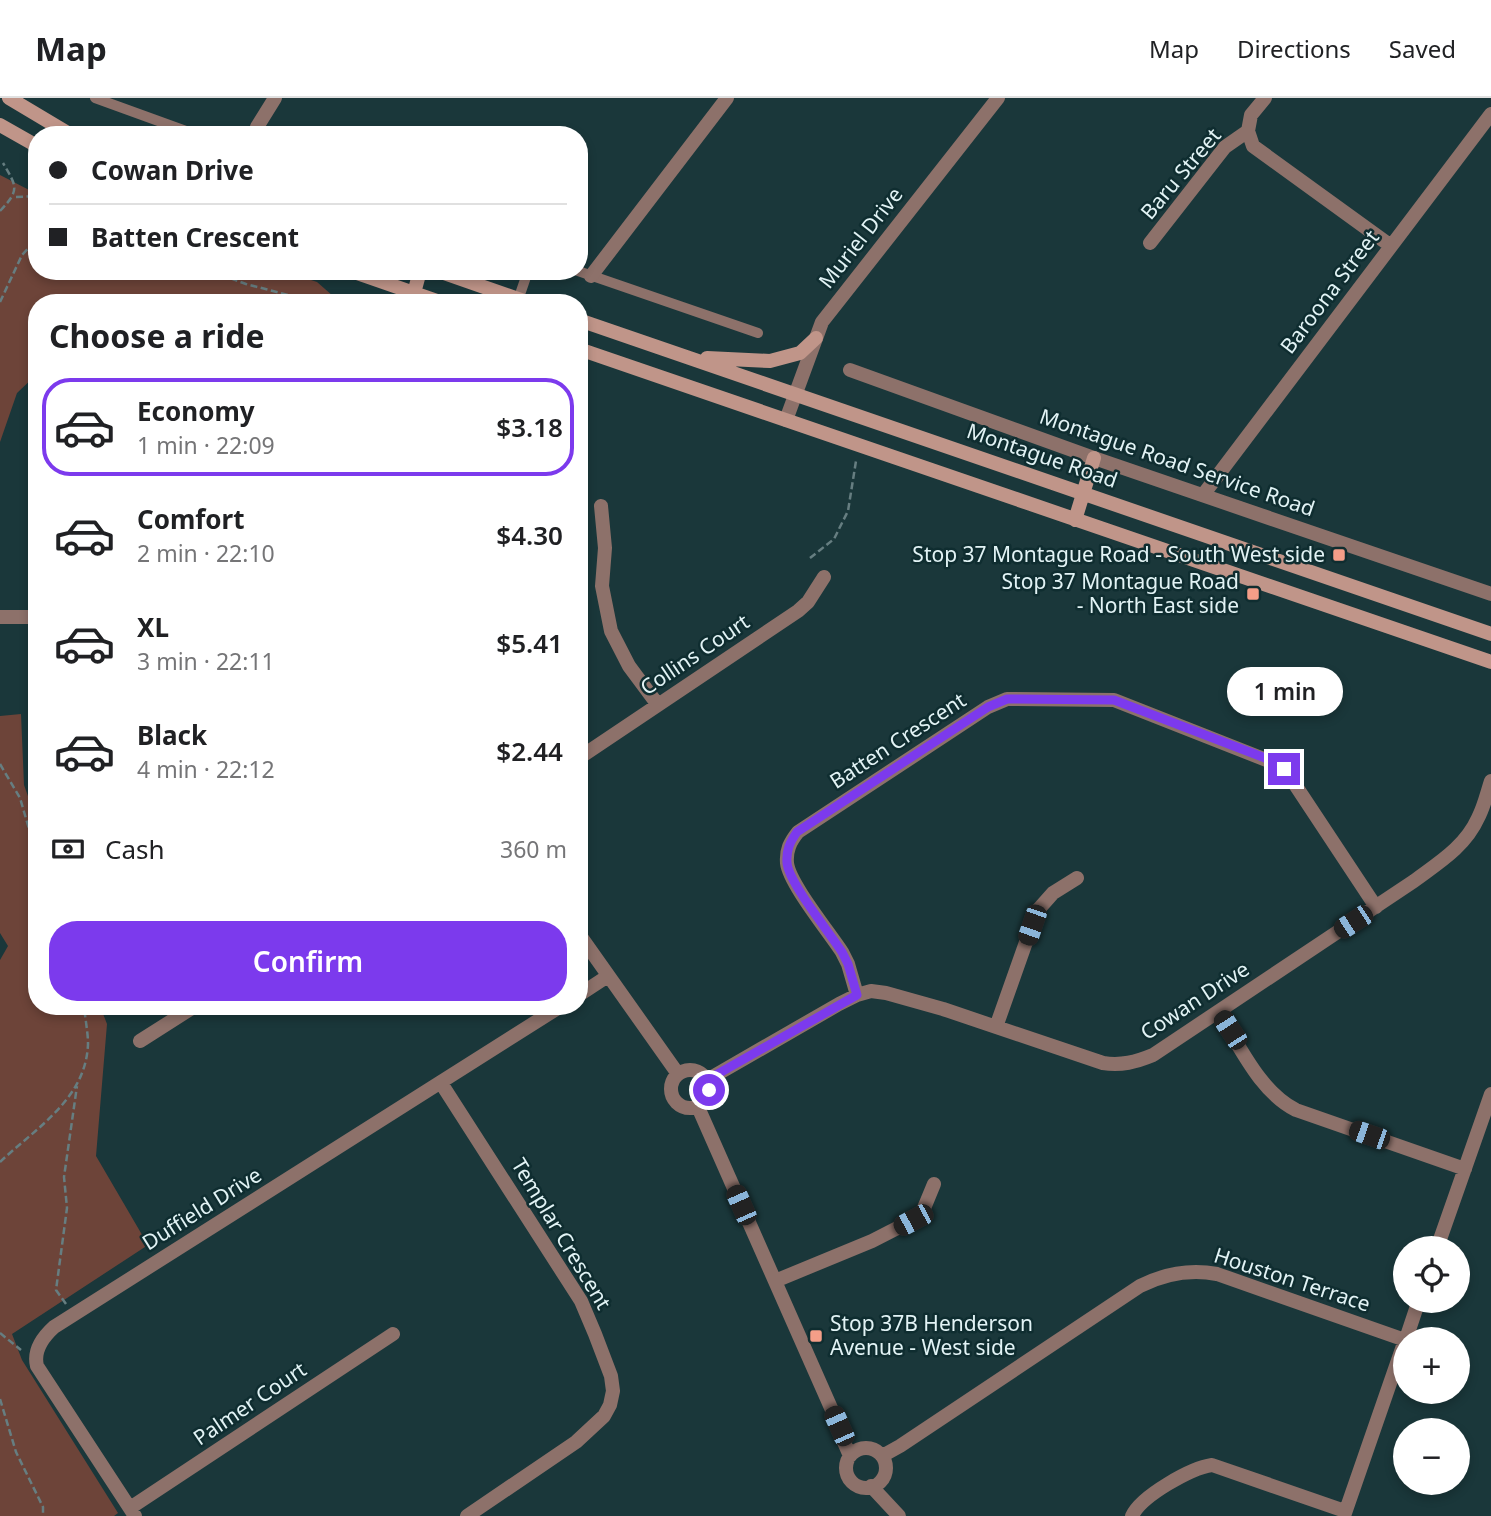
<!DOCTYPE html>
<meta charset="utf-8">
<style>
:root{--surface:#fff;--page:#f2f2f2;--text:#202124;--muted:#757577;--line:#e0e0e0;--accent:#7c3aed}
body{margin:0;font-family:"Noto Sans",sans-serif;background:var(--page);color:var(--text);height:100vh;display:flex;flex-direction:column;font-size:26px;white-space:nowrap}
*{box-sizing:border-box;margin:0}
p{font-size:23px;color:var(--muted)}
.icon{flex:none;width:38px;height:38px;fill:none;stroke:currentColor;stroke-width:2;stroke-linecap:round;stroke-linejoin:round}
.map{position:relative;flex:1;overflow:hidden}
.details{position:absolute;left:28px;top:196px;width:560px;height:721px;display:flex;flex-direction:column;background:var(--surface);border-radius:28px;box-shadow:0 4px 10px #0003}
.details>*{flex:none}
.top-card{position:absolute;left:28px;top:28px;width:560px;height:154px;border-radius:28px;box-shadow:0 4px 10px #0003;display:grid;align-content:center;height:154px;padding:0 21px;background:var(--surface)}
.buttons{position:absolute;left:1393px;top:1138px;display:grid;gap:14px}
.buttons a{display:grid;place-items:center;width:77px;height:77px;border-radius:50%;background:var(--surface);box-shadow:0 4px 10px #0003;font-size:35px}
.end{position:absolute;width:32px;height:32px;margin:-16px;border:9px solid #7c3aed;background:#fff;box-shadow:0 0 0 4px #fff}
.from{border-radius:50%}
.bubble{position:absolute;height:49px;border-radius:24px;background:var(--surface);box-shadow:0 4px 10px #0003;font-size:23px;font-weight:600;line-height:49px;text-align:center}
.car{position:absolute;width:21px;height:42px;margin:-21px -10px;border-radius:9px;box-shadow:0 0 5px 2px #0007;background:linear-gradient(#222 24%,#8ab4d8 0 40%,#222 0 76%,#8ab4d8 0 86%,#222 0)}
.top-card b{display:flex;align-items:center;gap:24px;height:66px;font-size:26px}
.top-card b+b{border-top:2px solid var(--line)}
.top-card i{width:18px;height:18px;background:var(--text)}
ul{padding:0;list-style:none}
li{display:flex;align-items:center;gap:21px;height:98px;margin:0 14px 10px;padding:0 7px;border:4px solid transparent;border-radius:28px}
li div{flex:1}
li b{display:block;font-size:26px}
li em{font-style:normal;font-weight:600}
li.selected{border-color:var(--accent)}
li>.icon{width:63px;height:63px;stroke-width:1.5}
h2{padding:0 21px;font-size:32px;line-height:84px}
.pay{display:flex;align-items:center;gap:18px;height:77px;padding:0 21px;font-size:26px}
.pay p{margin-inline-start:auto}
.button{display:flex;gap:14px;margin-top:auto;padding:14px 21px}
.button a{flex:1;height:80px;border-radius:28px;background:var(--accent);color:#fff;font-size:28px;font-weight:600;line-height:80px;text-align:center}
header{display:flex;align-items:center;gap:42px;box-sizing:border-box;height:98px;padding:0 35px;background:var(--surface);border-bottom:2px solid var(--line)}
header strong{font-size:33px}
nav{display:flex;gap:38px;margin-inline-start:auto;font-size:24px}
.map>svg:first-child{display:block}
.green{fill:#6d4439}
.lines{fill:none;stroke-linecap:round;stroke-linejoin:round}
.path{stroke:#667e81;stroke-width:2.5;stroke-dasharray:7 3.5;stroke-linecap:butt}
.lane{stroke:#8d716a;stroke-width:10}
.street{stroke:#8d716a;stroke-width:14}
.secondary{stroke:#c09589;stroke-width:14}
.route{stroke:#7c3aed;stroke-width:9}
.poi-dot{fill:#f49e88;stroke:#0f2d30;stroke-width:2.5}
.labels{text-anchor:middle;stroke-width:5;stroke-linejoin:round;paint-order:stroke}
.street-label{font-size:21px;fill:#e2f3f5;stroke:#0f2d30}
.poi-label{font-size:21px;fill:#e2f3f5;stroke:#0f2d30;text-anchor:end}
</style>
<header>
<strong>Map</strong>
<nav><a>Map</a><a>Directions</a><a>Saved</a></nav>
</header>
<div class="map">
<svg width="1491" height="1418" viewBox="0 0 1491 1418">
<rect width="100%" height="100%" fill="#1a373a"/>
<path class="green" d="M0,77L37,96V173H284L317,184L341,205H122L112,202L108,205H37V276L17,295L0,344Z
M21,616L24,687L37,723V908H100L107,926L96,1058L148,1147L12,1236L22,1262L118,1415L114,1418H0V862L8,848L0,835V618Z"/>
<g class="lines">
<path class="path" d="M16,99L37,98
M0,113C20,92 17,89 3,65
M211,173L246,186L319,205
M0,204L22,157L37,141
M810,460L834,441L848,413L856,363
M0,666L20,700L37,758
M0,1064C36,1030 86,1001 88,946C88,934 85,920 84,908
M66,1206L56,1192L67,1110L64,1079L77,988
M0,1235L21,1252
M0,1301L16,1354L43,1409V1418"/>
<path class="lane" d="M95,0L197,37
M578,173L758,235
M517,205L528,173"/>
<path class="street" d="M1248,33L1253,48L1391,148
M255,37L257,29L275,0
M1150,145L1225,49L1248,33L1251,17L1265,0
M591,178L727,0
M850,272L1094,360L1491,496
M786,322L822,224L998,0
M1203,397L1491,16
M601,408L605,450L602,488L611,533L629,568L658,607
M0,519H37
M579,660L798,513L808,504L824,479
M579,836L678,976
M579,897L608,878
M857,897L848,866L842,854C829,834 789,785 787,765C786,752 790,744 798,734L988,609L1007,601L1114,602L1274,665L1292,682L1376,809
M1218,914C1240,948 1259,993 1296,1012L1465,1071
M996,929L1037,813L1053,795L1077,780
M140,943L195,908
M671 991a19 19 0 1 1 38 0a19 19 0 1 1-38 0Z
M707,982L839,906L857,897L871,893L886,895L943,911L1103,965C1121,968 1136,964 1153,957L1414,783C1438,765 1465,749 1478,720C1484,709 1487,695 1491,683
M441,985L581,1203L595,1236L611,1278L613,1293L610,1307L604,1318L576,1344L467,1418
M698,1009L839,1328L840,1335L850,1358
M1437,1150L1491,996
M775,1183L872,1143L913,1122L922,1115L934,1086
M1406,1241L1419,1202
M846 1370a20 20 0 1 1 40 0a20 20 0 1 1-40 0Z
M882,1358L900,1348L1140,1188C1164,1176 1190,1171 1217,1176L1405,1242
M871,1388L899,1418
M130,1410L393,1236
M135,1418L37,1268C33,1252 43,1239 54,1229L561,908
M1132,1418C1141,1398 1191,1370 1212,1367L1345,1413
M1344,1418L1405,1242"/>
<path class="secondary" d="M9,0L71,37
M0,27L37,48
M351,173L443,205
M438,173L530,205
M414,195L420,173
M579,222L1491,536
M579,251L1491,564
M707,260L770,263L800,255L816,240
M1075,422L1094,360"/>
</g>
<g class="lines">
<path class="route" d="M709,992L707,982L857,897L848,866L842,854C829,834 789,785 787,765C786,752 790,744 797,734L988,609L1007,601L1114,602L1265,660L1284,671"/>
</g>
<g class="poi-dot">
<rect x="1332" y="450" width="14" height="14" rx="3.5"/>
<rect x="1246" y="489" width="14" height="14" rx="3.5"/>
<rect x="809" y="1231" width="14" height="14" rx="3.5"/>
</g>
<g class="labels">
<g class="street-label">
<text transform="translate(1181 76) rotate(-50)" y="7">Baru Street</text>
<text transform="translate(861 140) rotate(-52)" y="7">Muriel Drive</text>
<text transform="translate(1330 194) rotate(-53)" y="7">Baroona Street</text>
<text transform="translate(1042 358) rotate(19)" y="7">Montague Road</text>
<text transform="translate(1177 365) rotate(19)" y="7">Montague Road Service Road</text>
<text transform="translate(695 557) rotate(-34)" y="7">Collins Court</text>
<text transform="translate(898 643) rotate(-33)" y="7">Batten Crescent</text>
<text transform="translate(1195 903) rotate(-33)" y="7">Cowan Drive</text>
<text transform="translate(202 1111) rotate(-32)" y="7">Duffield Drive</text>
<text transform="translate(561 1136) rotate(59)" y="7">Templar Crescent</text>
<text transform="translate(1292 1182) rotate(18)" y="7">Houston Terrace</text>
<text transform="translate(250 1306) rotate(-34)" y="7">Palmer Court</text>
</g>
<g class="poi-label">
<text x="1325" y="464">Stop 37 Montague Road - South West side</text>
<text x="1239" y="491">Stop 37 Montague Road<tspan x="1239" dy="24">- North East side</tspan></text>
<text x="830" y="1233" text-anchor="start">Stop 37B Henderson<tspan x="830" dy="24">Avenue - West side</tspan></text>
</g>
</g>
</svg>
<div class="buttons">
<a><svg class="icon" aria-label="locate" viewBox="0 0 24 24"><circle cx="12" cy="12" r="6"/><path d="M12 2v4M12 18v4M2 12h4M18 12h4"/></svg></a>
<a>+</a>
<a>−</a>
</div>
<i class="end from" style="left:709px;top:992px"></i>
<i class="end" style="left:1284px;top:671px"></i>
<div class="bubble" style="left:1227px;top:569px;width:116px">1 min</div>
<i class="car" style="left:1353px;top:824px;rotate:237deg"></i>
<i class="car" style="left:1032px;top:827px;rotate:199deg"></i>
<i class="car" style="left:1230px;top:932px;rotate:327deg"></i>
<i class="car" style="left:1369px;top:1037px;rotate:289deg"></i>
<i class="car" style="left:741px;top:1107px;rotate:336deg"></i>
<i class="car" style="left:913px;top:1122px;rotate:242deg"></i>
<i class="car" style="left:839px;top:1328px;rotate:336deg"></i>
<div class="top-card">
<b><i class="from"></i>Cowan Drive</b>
<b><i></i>Batten Crescent</b>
</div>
<section class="details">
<h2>Choose a ride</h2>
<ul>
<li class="selected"><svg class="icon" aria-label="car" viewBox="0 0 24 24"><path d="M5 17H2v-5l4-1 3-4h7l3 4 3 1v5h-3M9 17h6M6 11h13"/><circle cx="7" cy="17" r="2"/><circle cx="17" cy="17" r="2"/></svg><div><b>Economy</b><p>1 min · 22:09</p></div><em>$3.18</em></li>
<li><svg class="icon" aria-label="car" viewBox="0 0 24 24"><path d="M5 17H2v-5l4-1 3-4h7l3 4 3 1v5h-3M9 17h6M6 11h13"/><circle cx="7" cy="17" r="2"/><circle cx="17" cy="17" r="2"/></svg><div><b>Comfort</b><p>2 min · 22:10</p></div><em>$4.30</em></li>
<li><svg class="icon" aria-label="car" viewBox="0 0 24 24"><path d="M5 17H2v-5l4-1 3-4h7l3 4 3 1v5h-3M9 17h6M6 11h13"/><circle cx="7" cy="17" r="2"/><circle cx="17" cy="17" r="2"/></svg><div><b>XL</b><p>3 min · 22:11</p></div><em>$5.41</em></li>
<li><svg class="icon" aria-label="car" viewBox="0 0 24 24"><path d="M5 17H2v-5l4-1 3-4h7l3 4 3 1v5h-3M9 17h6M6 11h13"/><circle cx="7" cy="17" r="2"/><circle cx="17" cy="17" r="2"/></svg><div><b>Black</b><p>4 min · 22:12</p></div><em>$2.44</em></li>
</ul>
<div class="pay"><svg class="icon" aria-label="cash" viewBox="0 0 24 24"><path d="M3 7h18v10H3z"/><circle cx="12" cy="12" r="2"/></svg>Cash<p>360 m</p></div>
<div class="button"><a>Confirm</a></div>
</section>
</div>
